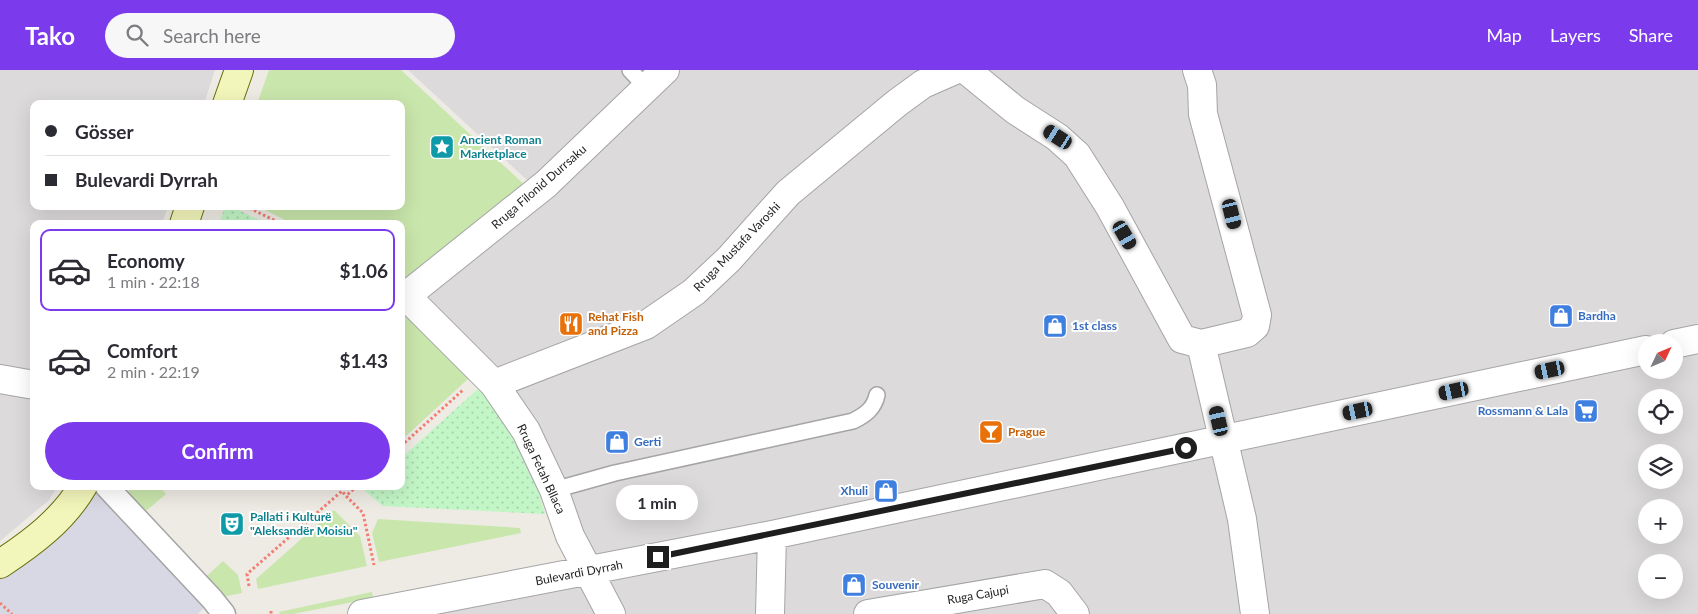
<!DOCTYPE html>
<meta charset="utf-8">
<style>
:root{--surface:#fff;--page:#f7f7f7;--text:#2b2b33;--muted:#7c7c81;--line:#e1e1e2;--accent:#7c3aed}
body{margin:0;font-family:Lato,sans-serif;background:var(--page);color:var(--text);height:100vh;display:flex;flex-direction:column;font-size:19px;white-space:nowrap}
*{box-sizing:border-box;margin:0}
p{font-size:16px;color:var(--muted)}
.icon{flex:none;width:28px;height:28px;fill:none;stroke:currentColor;stroke-width:2;stroke-linecap:round;stroke-linejoin:round}
.map{position:relative;flex:1;overflow:hidden}
.panel{position:absolute;left:30px;top:150px;width:375px;height:270px;display:flex;flex-direction:column;background:var(--surface);border-radius:10px;box-shadow:0 5px 20px #0002}
.panel>*{flex:none}
.top-card{position:absolute;left:30px;top:30px;width:375px;height:110px;border-radius:10px;box-shadow:0 5px 20px #0002;display:grid;align-content:center;height:110px;padding:0 15px;background:var(--surface)}
.needle{width:32px;rotate:46deg}
.fabs{position:absolute;left:1638px;top:264px;display:grid;gap:10px}
.fabs a{display:grid;place-items:center;width:45px;height:45px;border-radius:50%;background:var(--surface);box-shadow:0 5px 20px #0002;font-size:25px}
.end{position:absolute;width:22px;height:22px;margin:-11px;border:6px solid #1e1e1e;background:#fff;box-shadow:0 0 0 2px #fff}
.from{border-radius:50%}
.bubble{position:absolute;height:35px;border-radius:18px;background:var(--surface);box-shadow:0 5px 20px #0002;font-size:16px;font-weight:700;line-height:35px;text-align:center}
.car{position:absolute;width:15px;height:30px;margin:-15px -8px;border-radius:6px;box-shadow:0 0 4px 1px #0007;background:linear-gradient(#222 24%,#8ab4d8 0 40%,#222 0 76%,#8ab4d8 0 86%,#222 0)}
.top-card b{display:flex;align-items:center;gap:18px;height:48px;font-size:19px}
.top-card b+b{border-top:1px solid var(--line)}
.top-card i{width:12px;height:12px;background:var(--text)}
ul{padding:9px 0 0;list-style:none}
li{display:flex;align-items:center;gap:15px;height:82px;margin:0 10px 8px;padding:0 5px;border:2px solid transparent;border-radius:10px}
li div{flex:1}
li b{display:block;font-size:19px}
li em{font-style:normal;font-weight:700}
li.selected{border-color:var(--accent)}
li>.icon{width:45px;height:45px;stroke-width:1.5}
.action{display:flex;gap:10px;margin-top:auto;padding:10px 15px}
.action a{flex:1;height:58px;border-radius:30px;background:var(--accent);color:#fff;font-size:20px;font-weight:700;line-height:58px;text-align:center}
header{display:flex;align-items:center;gap:30px;box-sizing:border-box;height:70px;padding:0 25px;background:var(--accent);color:#fff}
header strong{font-size:24px}
nav{display:flex;gap:28px;margin-inline-start:auto;font-size:18px}
.search{width:350px;height:45px;background:var(--page);display:flex;align-items:center;gap:12px;box-sizing:border-box;padding:0 18px;border-radius:28px;color:var(--muted);font-size:19px}
.map>svg:first-child{display:block}
.residential{fill:#dcdadb;fill-rule:evenodd}
.grass{fill:#c9e6ac}
.park{fill:url(#park-dots)}
.plaza{fill:#d8d8e4}
.lines{fill:none;stroke-linecap:round;stroke-linejoin:round}
.service-casing{stroke:#a5a5a5;stroke-width:18}
.pedestrian-casing{stroke:#a5a5a5;stroke-width:25}
.minor-casing{stroke:#a5a5a5;stroke-width:30}
.secondary-casing{stroke:#646f0a;stroke-width:30}
.path{stroke:#f27d71;stroke-width:3;stroke-dasharray:2.5 2.5;stroke-linecap:butt}
.service{stroke:#fff;stroke-width:15}
.pedestrian{stroke:#fff;stroke-width:22}
.minor{stroke:#fff;stroke-width:28}
.secondary{stroke:#f3f6ba;stroke-width:28}
.route{stroke:#1e1e1e;stroke-width:6}
.labels{text-anchor:middle;stroke-width:4;stroke-linejoin:round;paint-order:stroke}
.culture-label{font-size:12px;font-weight:bold;fill:#0d838f;stroke:#fff;text-anchor:start}
.street-label{font-size:12px;fill:#1e1e1e;stroke:#fff}
.shop-label{font-size:12px;font-weight:bold;fill:#366cbe;stroke:#fff;text-anchor:start}
.food-label{font-size:12px;font-weight:bold;fill:#c56008;stroke:#fff;text-anchor:start}
</style>
<header>
<strong>Tako</strong>
<div class="search"><svg class="icon" aria-label="search" viewBox="0 0 24 24"><circle cx="10" cy="10" r="6"/><path d="M15 15l6 6"/></svg>Search here</div>
<nav><a>Map</a><a>Layers</a><a>Share</a></nav>
</header>
<div class="map">
<svg width="1698" height="544" viewBox="0 0 1698 544">
<defs>
<pattern id="park-dots" width="8" height="8" patternUnits="userSpaceOnUse" patternTransform="scale(1.25)"><rect width="8" height="8" fill="#c3f6c7"/><path d="M2 2h.1M6 6h.1" fill="none" stroke="#a7d2aa" stroke-width="1.8" stroke-linecap="round"/></pattern>
</defs>
<rect width="100%" height="100%" fill="#eeebe4"/>
<path class="residential" d="M0,0H215L204,34H34V136H168L162,154H34V416H58L49,430L0,471Z
M408,0H1698V544H421L598,507L531,355L415,225L540,122ZM1646,272H1674V300H1646ZM1646,328H1674V355H1646ZM1646,382H1674V410H1646ZM1646,438H1674V465H1646ZM1646,492H1674V520H1646Z"/>
<path class="grass" d="M269,0H401L530,120L401,222V154H293L257,136H401V34H257Z
M401,235L469,308L405,367L401,362Z
M130,416H159L166,424L139,447L126,432Z
M334,440L360,466L367,496L258,519L256,509Z
M378,449L520,458L521,463L379,492L372,463Z
M223,491L238,505L242,523L212,529L198,514Z
M372,522L373,528L293,544H280L279,542Z"/>
<path class="park" d="M225,136H230L268,154H219Z
M479,318L512,363L535,410L545,444L383,436L365,421L370,416H401V388Z"/>
<path class="plaza" d="M83,416H106L212,529L198,544H0V494Z"/>
<g class="lines">
<defs>
<path id="service" d="M630,0L646,17
M554,420L615,403L853,351C865,345 874,339 877,325"/>
<path id="pedestrian" d="M106,416L212,529L224,544"/>
<path id="minor" d="M966,0L1015,40L1057,67L1077,85L1110,137L1182,269L1201,274L1242,449L1255,544
M1197,0L1202,15L1203,44L1257,245L1255,256L1247,263L1201,274
M1674,274L1698,269
M0,309L34,315
M494,314L646,255L694,222L729,189L788,123L897,33L923,14L955,0
M362,544L772,465L1646,280
M611,544L570,466L554,420L526,361L494,314L406,226L546,114L665,0
M770,544L772,465
M868,544L1045,514L1059,523L1075,544"/>
<path id="secondary" d="M227,34L239,0
M184,154L190,136
M0,494C32,473 63,450 83,416"/>
</defs>
<use href="#service" class="service-casing"/>
<use href="#pedestrian" class="pedestrian-casing"/>
<use href="#minor" class="minor-casing"/>
<use href="#secondary" class="secondary-casing"/>
<path class="path" d="M245,136L282,154
M401,376L463,320
M357,416L346,426L363,443L374,495
M249,516L247,504L342,421L346,426
M0,533L12,544
M271,541V544"/>
<use href="#service" class="service"/>
<use href="#pedestrian" class="pedestrian"/>
<use href="#minor" class="minor"/>
<use href="#secondary" class="secondary"/>
</g>
<g class="lines">
<path class="route" d="M658,487L1186,378"/>
</g>
<defs>
<symbol id="sight-square" viewBox="-11 -11 22 22"><rect x="-9" y="-9" width="18" height="18" rx="4" fill="#0f9aa8" stroke="#fff"/><path d="M0-6L1.8-2.2L6-1.7L2.9 1.2L3.7 5.4L0 3.3L-3.7 5.4L-2.9 1.2L-6-1.7L-1.8-2.2Z" fill="#fff"/></symbol>
<symbol id="shop-square" viewBox="-11 -11 22 22"><rect x="-9" y="-9" width="18" height="18" rx="4" fill="#3f7fe0" stroke="#fff"/><path d="M-5-2.5h2.3a2.7 3.5 0 0 1 5.4 0H5L5.5 6h-11ZM-1.5-2.5h3a1.5 2.3 0 0 0-3 0Z" fill="#fff"/></symbol>
<symbol id="restaurant-square" viewBox="-11 -11 22 22"><rect x="-9" y="-9" width="18" height="18" rx="4" fill="#e8710a" stroke="#fff"/><path d="M-5-6h1v4h1v-4h1v4h1v-4h1v5L-1.5 .5V6h-2V.5L-5-1ZM5-6V6H3V1.5H1.5Q1.5-4 5-6Z" fill="#fff"/></symbol>
<symbol id="supermarket-square" viewBox="-11 -11 22 22"><rect x="-9" y="-9" width="18" height="18" rx="4" fill="#3f7fe0" stroke="#fff"/><path d="M-6-5.5h2.5l.6 2H6L4.5 2H-2.5L-4.4-4H-6ZM-1.5 3.2a1.3 1.3 0 1 0 .1 0ZM3 3.2a1.3 1.3 0 1 0 .1 0Z" fill="#fff"/></symbol>
<symbol id="bar-square" viewBox="-11 -11 22 22"><rect x="-9" y="-9" width="18" height="18" rx="4" fill="#e8710a" stroke="#fff"/><path d="M-6-5H6L.8 .8V4.5H3.5V6h-7V4.5H-.8V.8Z" fill="#fff"/></symbol>
<symbol id="theatre-square" viewBox="-11 -11 22 22"><rect x="-9" y="-9" width="18" height="18" rx="4" fill="#0f9aa8" stroke="#fff"/><path d="M-5-5.5Q0-4 5-5.5V0Q5 5 0 6Q-5 5-5 0ZM-3.3-2.5H-1v1.5H-3.3ZM1-2.5H3.3v1.5H1ZM-2.8 1Q0 5.5 2.8 1Z" fill="#fff"/></symbol>
</defs>
<g fill-rule="evenodd">
<use href="#sight-square" x="428" y="63" width="28" height="28"/>
<use href="#shop-square" x="1547" y="232" width="28" height="28"/>
<use href="#restaurant-square" x="557" y="240" width="28" height="28"/>
<use href="#shop-square" x="1041" y="242" width="28" height="28"/>
<use href="#supermarket-square" x="1572" y="327" width="28" height="28"/>
<use href="#bar-square" x="977" y="348" width="28" height="28"/>
<use href="#shop-square" x="603" y="358" width="28" height="28"/>
<use href="#shop-square" x="872" y="407" width="28" height="28"/>
<use href="#theatre-square" x="218" y="440" width="28" height="28"/>
<use href="#shop-square" x="840" y="501" width="28" height="28"/>
</g>
<g class="labels">
<g class="culture-label">
<text x="460" y="74">Ancient Roman<tspan x="460" dy="14">Marketplace</tspan></text>
<text x="250" y="451">Pallati i Kulturë<tspan x="250" dy="14">"Aleksandër Moisiu"</tspan></text>
</g>
<g class="street-label">
<text transform="translate(539 117) rotate(-41)" y="4">Rruga Filonid Durrsaku</text>
<text transform="translate(737 177) rotate(-46)" y="4">Rruga Mustafa Varoshi</text>
<text transform="translate(541 399) rotate(65)" y="4">Rruga Fetah Bllaca</text>
<text transform="translate(579 503) rotate(-11)" y="4">Bulevardi Dyrrah</text>
<text transform="translate(978 525) rotate(-10)" y="4">Ruga Cajupi</text>
</g>
<g class="shop-label">
<text x="1578" y="250">Bardha</text>
<text x="1072" y="260">1st class</text>
<text x="1568" y="345" text-anchor="end">Rossmann &amp; Lala</text>
<text x="634" y="376">Gerti</text>
<text x="868" y="425" text-anchor="end">Xhuli</text>
<text x="872" y="519">Souvenir</text>
</g>
<g class="food-label">
<text x="588" y="251">Rehat Fish<tspan x="588" dy="14">and Pizza</tspan></text>
<text x="1008" y="366">Prague</text>
</g>
</g>
</svg>
<div class="fabs">
<a><svg class="needle" viewBox="-14 -14 28 28"><path d="M0-13l5 13h-10z" fill="#e53935"/><path d="M0 13l5-13h-10z" fill="#7c7c81"/></svg></a>
<a><svg class="icon" aria-label="locate" viewBox="0 0 24 24"><circle cx="12" cy="12" r="6"/><path d="M12 2v4M12 18v4M2 12h4M18 12h4"/></svg></a>
<a><svg class="icon" aria-label="layers" viewBox="0 0 24 24"><path d="M12 4l9 5-9 5-9-5zM3 14l9 5 9-5"/></svg></a>
<a>+</a>
<a>−</a>
</div>
<i class="end from" style="left:1186px;top:378px"></i>
<i class="end" style="left:658px;top:487px"></i>
<div class="bubble" style="left:616px;top:415px;width:82px">1 min</div>
<i class="car" style="left:1058px;top:67px;rotate:303deg"></i>
<i class="car" style="left:1232px;top:144px;rotate:166deg"></i>
<i class="car" style="left:1125px;top:165px;rotate:150deg"></i>
<i class="car" style="left:1550px;top:300px;rotate:258deg"></i>
<i class="car" style="left:1454px;top:321px;rotate:258deg"></i>
<i class="car" style="left:1358px;top:341px;rotate:258deg"></i>
<i class="car" style="left:1219px;top:351px;rotate:347deg"></i>
<div class="top-card">
<b><i class="from"></i>Gösser</b>
<b><i></i>Bulevardi Dyrrah</b>
</div>
<section class="panel">
<ul>
<li class="selected"><svg class="icon" aria-label="car" viewBox="0 0 24 24"><path d="M5 17H2v-5l4-1 3-4h7l3 4 3 1v5h-3M9 17h6M6 11h13"/><circle cx="7" cy="17" r="2"/><circle cx="17" cy="17" r="2"/></svg><div><b>Economy</b><p>1 min · 22:18</p></div><em>$1.06</em></li>
<li><svg class="icon" aria-label="car" viewBox="0 0 24 24"><path d="M5 17H2v-5l4-1 3-4h7l3 4 3 1v5h-3M9 17h6M6 11h13"/><circle cx="7" cy="17" r="2"/><circle cx="17" cy="17" r="2"/></svg><div><b>Comfort</b><p>2 min · 22:19</p></div><em>$1.43</em></li>
</ul>
<div class="action"><a>Confirm</a></div>
</section>
</div>
